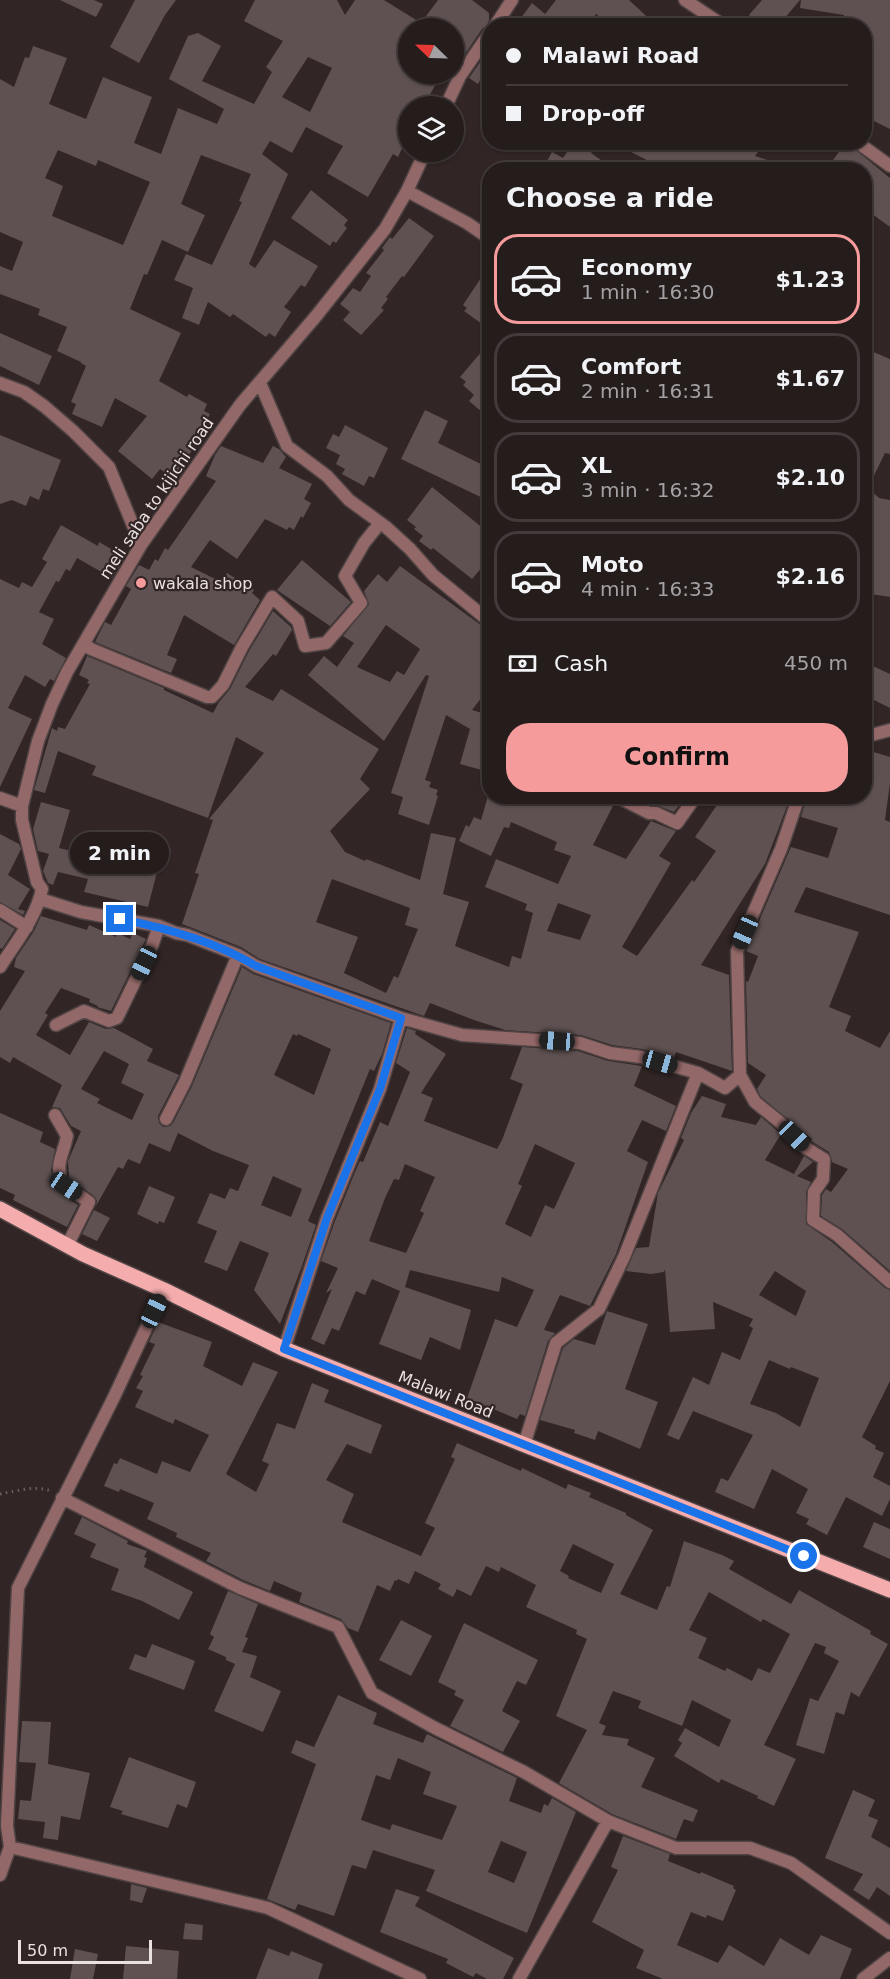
<!DOCTYPE html>
<meta charset="utf-8">
<style>
:root{--surface:#251c1c;--page:#2d2525;--text:#f1f3f6;--muted:#a3a1a3;--line:#423a3b;--accent:#f59b9c}
body{margin:0;font-family:"DejaVu Sans",sans-serif;background:var(--page);color:var(--text);height:100vh;display:flex;flex-direction:column;font-size:22px;white-space:nowrap}
*{box-sizing:border-box;margin:0}
p{font-size:20px;color:var(--muted)}
.icon{flex:none;width:33px;height:33px;fill:none;stroke:currentColor;stroke-width:2;stroke-linecap:round;stroke-linejoin:round}
.map{position:relative;flex:1;overflow:hidden}
.side{position:absolute;left:482px;top:162px;width:390px;height:642px;display:flex;flex-direction:column;background:var(--surface);border-radius:24px;box-shadow:0 2px 4px #0004,0 0 0 2px var(--line)}
.side>*{flex:none}
.top-card{position:absolute;left:482px;top:18px;width:390px;height:132px;border-radius:24px;box-shadow:0 2px 4px #0004,0 0 0 2px var(--line);display:grid;align-content:center;height:132px;padding:0 24px;background:var(--surface)}
.needle{width:39px;rotate:293deg}
.buttons{position:absolute;left:398px;top:18px;display:grid;gap:12px}
.buttons a{display:grid;place-items:center;width:66px;height:66px;border-radius:50%;background:var(--surface);box-shadow:0 2px 4px #0004,0 0 0 2px var(--line);font-size:30px}
.scale{position:absolute;left:18px;bottom:15px;width:134px;box-sizing:border-box;padding-left:6px;border:3px solid #eae1e1;border-top:0;font-size:16px;line-height:21px;white-space:nowrap;color:#eae1e1;-webkit-text-stroke:4px #312525;paint-order:stroke}
.end{position:absolute;width:27px;height:27px;margin:-14px;border:8px solid #1a73e8;background:#fff;box-shadow:0 0 0 3px #fff}
.from{border-radius:50%}
.bubble{position:absolute;height:42px;border-radius:21px;background:var(--surface);box-shadow:0 2px 4px #0004,0 0 0 2px var(--line);font-size:20px;font-weight:700;line-height:42px;text-align:center}
.car{position:absolute;width:18px;height:36px;margin:-18px -9px;border-radius:8px;box-shadow:0 0 4px 2px #0007;background:linear-gradient(#222 24%,#8ab4d8 0 40%,#222 0 76%,#8ab4d8 0 86%,#222 0)}
.top-card b{display:flex;align-items:center;gap:21px;height:57px;font-size:22px}
.top-card b+b{border-top:2px solid var(--line)}
.top-card i{width:15px;height:15px;background:var(--text)}
ul{padding:0;list-style:none}
li{display:flex;align-items:center;gap:18px;height:90px;margin:0 12px 9px;padding:0 12px;border:3px solid var(--line);border-radius:24px}
li div{flex:1}
li b{display:block;font-size:22px}
li em{font-style:normal;font-weight:700}
li.active{border-color:var(--accent)}
li>.icon{width:54px;height:54px;stroke-width:1.5}
h2{padding:0 24px;font-size:27px;line-height:72px}
.pay{display:flex;align-items:center;gap:15px;height:66px;padding:0 24px;font-size:22px}
.pay p{margin-inline-start:auto}
.button{display:flex;gap:12px;margin-top:auto;padding:12px 24px}
.button a{flex:1;height:69px;border-radius:24px;background:var(--accent);color:#111;font-size:24px;font-weight:700;line-height:69px;text-align:center}
.map>svg:first-child{display:block}
.building{fill:#5f5151;fill-rule:evenodd}
.lines{fill:none;stroke-linecap:round;stroke-linejoin:round}
.street-casing{stroke:#4f4343;stroke-width:15}
.primary-casing{stroke:#4f4343;stroke-width:18}
.path{stroke:#6c6161;stroke-width:3;stroke-dasharray:1.5 4.5;stroke-linecap:butt}
.street{stroke:#936868;stroke-width:12}
.primary{stroke:#f4acad;stroke-width:15}
.route{stroke:#1a73e8;stroke-width:8}
.poi-dot{fill:#f59b9c;stroke:#312525;stroke-width:2}
.labels{text-anchor:middle;stroke-width:4.5;stroke-linejoin:round;paint-order:stroke}
.street-label{font-size:16px;fill:#eae1e1;stroke:#312525}
.poi-label{font-size:16px;fill:#eae1e1;stroke:#312525;text-anchor:start}
</style>
<div class="map">
<svg width="890" height="1979" viewBox="0 0 890 1979">
<rect width="100%" height="100%" fill="#312525"/>
<path class="building" d="M60,0H94L103,4L96,17Z
M135,0H176L165,15L139,63L110,47Z
M255,0H337L345,15L355,0H384L421,23L438,0H472L489,13V20L487,26L482,29L455,69L453,68V28H408V74H442L423,106H408V135L398,157L393,154L368,197L327,173L343,146L306,127L292,153L270,141L262,154L288,174L249,264L255,268L274,240L318,266L305,287L301,285L284,307L291,312L275,337L269,333L266,337L233,314L230,317L208,302L199,325L182,318L193,288L174,280L186,254L212,265L242,202L239,201L251,174L201,155L181,204L205,215L188,252L162,240L147,275L144,274L130,309L181,333L159,381L187,397L189,394L207,404L204,411L210,414L198,436L201,437L173,478L160,469L152,479L118,451L147,416L115,398L102,427L72,414L76,404L71,402L86,366L81,363V362L57,351L67,327L38,315L40,309L0,294V266L12,271L23,242L0,232V79L14,87L25,57L29,58L33,46L67,58L49,104L86,119L103,77L152,97L134,143L161,154L178,108L217,124L224,109L169,79L188,36L198,33L221,46L202,81L254,104L272,72L266,67L283,41L244,21ZM308,57L332,68L310,112L282,97ZM58,150L96,166L98,160L150,182L123,245L52,216L63,186L45,178Z
M556,0H629L657,26H611L596,14L588,26H515L532,3L545,14Z
M762,0H800L778,26H761L749,15Z
M801,0H890V129L864,116V26H843L844,15L800,8Z
M489,49V79L483,75L478,84L469,78Z
M574,142H599L591,153L615,170H542L552,152L563,158Z
M611,142H765L755,156L786,166V170H676L665,164L663,168Z
M846,142L890,178V227L864,208V170H826Z
M311,190L348,220L344,225L347,228L336,243L333,241L330,246L291,218Z
M409,218L434,236L404,277L402,276L386,297L388,299L381,308L384,310L361,335L343,320L350,312L340,304L353,288L360,292L371,276L366,273L384,250L382,248L390,237L392,239Z
M489,266V329L464,311L467,308L463,305Z
M0,333L52,356L39,385L0,366Z
M489,343V407L488,406L482,412L469,401L474,395L463,385L466,382L460,377Z
M864,348L890,359V454L885,453L868,488L879,498L890,500V597L864,593Z
M425,410L448,421L438,443L489,468V501L401,459Z
M345,425L388,448L374,478L369,476L364,486L342,474L345,469L336,464L340,455L326,448L333,434L339,437Z
M0,435L61,460L49,491L43,489L39,500L30,496L26,506L12,500L0,504Z
M221,446L263,463L273,446L279,449L286,457L279,468L312,484L304,499L311,503L303,518L301,516L294,530L289,527L287,530L265,519L237,559L210,540L191,567L221,582L227,573L254,590L252,593L260,600L234,645L184,615L167,655L177,659L171,673L95,642L105,622L111,625L131,589L126,586L139,565L149,570L155,559L158,561L165,548L168,550L216,481L206,476L215,455Z
M432,487L489,533V559L472,579L433,548L431,550L419,541L423,536L414,529L416,527L407,520Z
M61,525L98,546L99,542L125,557L112,578L77,558L70,571L66,569L59,582L56,581L39,612L54,619L42,644L66,658L54,681L50,679L45,687L25,675L8,708L32,719L0,787V579L19,588L22,582L32,587L47,562L42,559Z
M302,560L351,602L330,626L277,590Z
M400,566L489,631V688L472,710L489,715V772L460,764L470,729L446,715L425,780L431,782L429,787L438,790L436,795L438,796L429,825L398,814L403,797L391,793L429,676L426,675L384,741L308,675L324,656L337,667L354,643L343,636L369,604L364,591L378,574L387,582ZM386,625L420,649L404,675L397,671L390,682L357,667Z
M273,611L291,627L292,630L276,656L273,654L245,687L273,701L281,689L379,749L360,779L370,789L330,831L345,852L365,861L366,859L420,880L431,833L456,838L443,894L469,902L455,946L509,967L512,956L521,959L533,913L525,910L527,904L485,887L496,859L558,884L571,856L554,850L557,842L511,822L509,828L504,827L491,856L459,841L466,825L469,827L474,817L481,820L488,796H608L609,801L614,804L593,845L626,859L651,821L676,831L659,856L671,863L622,947L637,956L692,880L694,882L716,851L695,837L717,805L704,796H778L789,801L765,864L701,965L729,975L732,1071L676,1052L674,1058L642,1049L612,1045L581,1035L505,1030L474,1020L430,1003L424,1016L260,959L241,947L182,924L199,874L195,873L213,820L209,819L264,753L236,737L208,818L92,775L96,766L58,751L45,793L34,790L52,728L57,731L58,727L65,729L90,684L87,683L89,680L79,675L87,656L164,688V690L213,713L219,702L230,689L249,651ZM332,879L410,908L405,925L418,929L398,978L394,976L386,993L344,973L358,937L316,922ZM558,903L591,915L580,940L547,931Z
M864,662L890,674V708L864,695Z
M864,749L890,757V783L885,820L890,822V915L806,887L794,912L859,932L829,1007L851,1016L845,1031L880,1048L890,1031V1271L842,1229L821,1216L822,1195L826,1189L831,1192L848,1169L832,1162L829,1152L811,1141L812,1139L761,1097L757,1089L766,1075L748,1063L746,981L748,982L758,956L746,951L791,847L828,858L838,828L801,817L807,796H848L864,801Z
M645,796H686L674,812L656,805Z
M41,802L70,810L59,848L157,872L148,907L84,892L88,879L58,872L53,885L48,883L43,871L49,854L38,851L33,829Z
M0,834L19,844L21,849L8,875L30,889L18,909L25,911L23,915L0,902Z
M41,916L87,930L89,925L116,937L117,933L130,939L133,933L146,939L111,1011L97,1007L98,1006L89,1002L90,999L61,988L45,1013L48,1015L36,1035L70,1055L89,1022L106,1029L114,1028L153,1049L147,1061L179,1075L158,1116L159,1123L163,1127L170,1126L173,1123L192,1086L242,967L253,974L391,1023L382,1054L374,1071L370,1069L308,1221L316,1225L302,1266L280,1324L254,1290L269,1253L240,1241L227,1271L204,1262L217,1231L197,1223L210,1193L225,1199L230,1188L238,1191L249,1165L213,1151L178,1133L170,1152L149,1143L140,1164L128,1159L123,1169L118,1167L96,1206L97,1201L94,1196L69,1178L68,1161L81,1131L71,1126L60,1108L52,1107L62,1085L13,1057L10,1063L0,1057V1011L25,971L14,967L16,958L34,931ZM293,1034L297,1036L298,1034L331,1049L314,1095L274,1075ZM104,1051L129,1064L121,1083L144,1094L132,1120L97,1103L100,1099L81,1089ZM273,1176L302,1189L291,1217L261,1205Z
M0,920L15,929L2,949L0,948Z
M407,1028L416,1031L415,1034L446,1054L421,1093L433,1098L424,1121L497,1149L502,1140L523,1084L510,1079L522,1047L578,1051L608,1061L642,1066L634,1086L676,1106L666,1131L642,1120L627,1151L648,1162L616,1254L590,1306L560,1295L544,1330L555,1333L548,1341L525,1416L520,1414L517,1419L467,1398L495,1319L517,1327L534,1290L502,1277L499,1292L410,1270L405,1287L471,1310L460,1350L430,1337L421,1360L379,1344L400,1291L372,1279L365,1295L356,1291L339,1331L332,1328L324,1345L311,1339L332,1289L326,1293L338,1268L321,1261L335,1221L355,1172L360,1161L363,1162L380,1122L388,1126L410,1072L396,1063ZM535,1144L575,1163L554,1209L545,1205L531,1237L505,1224L522,1186L518,1184ZM405,1164L435,1177L420,1211L424,1213L406,1253L369,1241L385,1198L394,1179L399,1180Z
M702,1096L726,1104L721,1117L756,1125L761,1117L781,1134L765,1160L794,1174L804,1156L813,1162L797,1176L811,1182L806,1192V1224L832,1242L885,1288L890,1290V1381L862,1437L876,1446L875,1449L884,1453L873,1477L890,1486V1499L882,1516L846,1497L827,1535L806,1524L809,1519L796,1513L808,1489L772,1469L754,1509L715,1492L721,1478L728,1481L753,1435L693,1411L679,1440L667,1435L693,1377L709,1385L722,1352L740,1360L753,1328L749,1326L753,1319L713,1302L715,1329L670,1332L665,1269L664,1272L651,1274L626,1271L636,1248L649,1247L658,1193L684,1140L681,1138L691,1113ZM775,1271L806,1291L796,1316L759,1295ZM769,1360L790,1369L791,1367L819,1378L800,1427L776,1413L750,1404Z
M0,1113L43,1132L40,1142L55,1149L51,1170L54,1188L57,1191L78,1205L67,1227L13,1200L15,1195L0,1188Z
M149,1186L175,1197L164,1223L159,1221L158,1224L137,1214Z
M94,1210L110,1218L97,1241L82,1234Z
M607,1311L648,1324L625,1389L658,1402L640,1449L598,1431L595,1440L574,1433L575,1430L540,1420L563,1348L574,1339L595,1345Z
M158,1322L212,1342L203,1366L242,1386L253,1362L278,1372L226,1474L256,1492L269,1464L262,1461L277,1423L295,1429L312,1383L329,1390L324,1402L382,1425L371,1454L347,1444L326,1480L354,1494L342,1522L421,1556L435,1528L425,1523L455,1459L451,1457L457,1443L521,1471L522,1468L566,1489L568,1484L591,1493L589,1497L626,1513V1515L653,1530L620,1594L657,1610L667,1586L670,1587L684,1541L722,1555L734,1561L729,1569L791,1604L799,1590L871,1631L870,1634L888,1644L859,1697L851,1692L844,1715L836,1712L824,1754L796,1745L810,1698L818,1701L839,1661L824,1653L826,1647L815,1643L764,1745L796,1759L774,1806L757,1798L758,1796L721,1779L719,1783L674,1756L682,1743L678,1740L685,1728L719,1747L731,1720L692,1700L682,1726L638,1708L641,1701L613,1691L599,1723L606,1726L602,1735L629,1739L627,1745L655,1758L641,1787L698,1810L693,1822L684,1819L676,1839L612,1814L559,1783L587,1730L556,1716L587,1639L576,1634L577,1630L526,1607L536,1585L501,1567L499,1572L486,1566L471,1596L457,1589L453,1597L438,1589L441,1584L415,1571L409,1584L398,1579L397,1581L395,1580L390,1591L377,1585L358,1632L348,1628L341,1619L299,1602L302,1593L274,1581L270,1591L243,1580L206,1561L211,1553L176,1537L177,1533L147,1519L154,1503L120,1489L119,1492L104,1486L114,1463L117,1464L120,1458L157,1474L162,1461L190,1472L209,1435L175,1419L173,1424L135,1407L143,1391L136,1388L143,1376L140,1375L155,1344L149,1342ZM573,1544L614,1564L601,1593L568,1578L569,1576L560,1571ZM709,1592L761,1622L763,1619L790,1634L770,1673L758,1668L752,1681L727,1668L725,1671L698,1658L707,1638L689,1630Z
M82,1517L128,1541L127,1544L147,1551L144,1557L147,1558L144,1567L193,1592L179,1620L142,1601L111,1590L119,1569L90,1557L96,1544L74,1534Z
M874,1522L890,1529V1559L863,1547Z
M228,1591L258,1604L245,1637L248,1638L242,1652L257,1656L250,1677L281,1691L263,1732L214,1711L235,1664L226,1660V1657L208,1649L214,1637L210,1634Z
M401,1620L432,1636L411,1676L379,1660Z
M464,1623L538,1660L526,1685L517,1681L502,1711L520,1721L503,1752L450,1726L464,1700L454,1695L456,1691L438,1682Z
M152,1644L195,1661L184,1690L129,1669L135,1654L146,1658Z
M338,1695L377,1713L373,1724L423,1743L427,1734L517,1778L509,1801L541,1813L544,1804L548,1806L552,1798L576,1812L527,1933L426,1891L435,1870L373,1850L366,1869L352,1865L334,1916L298,1904L295,1910L267,1899L316,1764L291,1753L296,1740L314,1747ZM398,1758L431,1772L423,1794L457,1806L442,1840L392,1824L390,1830L361,1820L376,1775L390,1780ZM501,1841L527,1852L514,1883L488,1872Z
M22,1721L51,1722L48,1764L90,1773L80,1820L61,1816L58,1840L43,1838L45,1822L18,1819L20,1800L31,1801L36,1763L19,1762Z
M129,1757L196,1782L187,1808L177,1804L168,1828L121,1814L123,1811L110,1807Z
M853,1790L875,1800L868,1816L878,1820L871,1837L890,1848V1896L877,1887L869,1900L853,1890L863,1874L825,1858Z
M623,1836L670,1854L668,1861L700,1874L701,1872L734,1886L733,1888L736,1890L723,1921L707,1915L706,1918L691,1912L677,1945L718,1963L729,1945L764,1966L780,1938L809,1955L821,1935L852,1949L840,1979H663L636,1968L644,1950L592,1922L618,1870L611,1867Z
M131,1884L147,1888L142,1903L130,1900Z
M396,1889L420,1897L415,1906L514,1958L503,1979H487L476,1973L473,1977L446,1963L448,1959L380,1932Z
M185,1923L203,1925L202,1940L183,1939Z
M126,1946L179,1951L177,1979H123Z
M268,1948L289,1956L291,1951L323,1964L318,1979H256Z
M75,1949L98,1954L93,1979H70Z"/>
<g class="lines">
<defs>
<path id="street" d="M685,0L724,26
M495,26L512,0
M446,106L460,76L489,34
M857,142L890,166
M407,191L467,223L489,238
M0,383L24,392L44,406L73,431L109,467L141,545
M260,383L287,446L327,476L349,500L386,527L410,549L433,575L489,621
M84,644L91,649L207,697H212L223,685L242,647L272,597L298,621L305,646L326,643L361,603L345,576L364,543L380,523
M864,737L890,730
M616,796L649,813H656L677,823L696,796
M0,798L22,806
M40,899L81,912L159,926L176,933L187,935L238,955L256,966L401,1018L462,1035L580,1043L610,1053L641,1057L698,1073L725,1088L740,1075L755,1102L781,1123L806,1148L824,1159L823,1179L814,1192L813,1220L837,1235L890,1282
M0,910L27,927
M0,967C16,942 36,918 42,889L37,882L22,820V806L38,741L52,704L67,672L141,545L240,405L317,315L385,229L407,191L425,152
M56,1025L84,1011L109,1021L117,1018L152,946L159,926
M740,1075L737,951L781,849L799,796
M55,1115L67,1136C63,1157 55,1161 62,1185L66,1186L89,1202L67,1246
M166,1119L185,1082L238,955
M284,1349L327,1218L380,1089L401,1018
M524,1445L556,1343L599,1309L624,1257L698,1073
M62,1498L240,1588L338,1627L372,1693L435,1728L524,1772L608,1821L676,1848H750L791,1863L890,1933
M10,1847L268,1908L420,1979
M0,1875L10,1847L7,1826L18,1588L114,1397L164,1290
M519,1979L608,1821
M863,1979L890,1958"/>
<path id="primary" d="M0,1209L83,1254L164,1290L284,1349L890,1590"/>
</defs>
<use href="#street" class="street-casing"/>
<use href="#primary" class="primary-casing"/>
<path class="path" d="M0,1494C17,1491 35,1485 51,1491"/>
<use href="#street" class="street"/>
<use href="#primary" class="primary"/>
</g>
<g class="lines">
<path class="route" d="M120,919C167,928 214,941 256,966L401,1018L380,1089L327,1218L284,1349L804,1556"/>
</g>
<circle class="poi-dot" cx="141" cy="583" r="6"/>
<g class="labels">
<g class="street-label">
<text transform="translate(156 498) rotate(-56)" y="6">meli saba to kijichi road</text>
<text transform="translate(446 1394) rotate(22)" y="6">Malawi Road</text>
</g>
<g class="poi-label">
<text x="153" y="589">wakala shop</text>
</g>
</g>
</svg>
<div class="buttons">
<a><svg class="needle" viewBox="-14 -14 28 28"><path d="M0-13l5 13h-10z" fill="#e53935"/><path d="M0 13l5-13h-10z" fill="#a3a1a3"/></svg></a>
<a><svg class="icon" aria-label="layers" viewBox="0 0 24 24"><path d="M12 4l9 5-9 5-9-5zM3 14l9 5 9-5"/></svg></a>
</div>
<div class="scale">50 m</div>
<i class="end from" style="left:804px;top:1556px"></i>
<i class="end" style="left:120px;top:919px"></i>
<div class="bubble" style="left:70px;top:832px;width:99px">2 min</div>
<i class="car" style="left:745px;top:932px;rotate:204deg"></i>
<i class="car" style="left:144px;top:963px;rotate:205deg"></i>
<i class="car" style="left:557px;top:1041px;rotate:274deg"></i>
<i class="car" style="left:660px;top:1062px;rotate:106deg"></i>
<i class="car" style="left:794px;top:1136px;rotate:135deg"></i>
<i class="car" style="left:66px;top:1186px;rotate:124deg"></i>
<i class="car" style="left:154px;top:1311px;rotate:25deg"></i>
<div class="top-card">
<b><i class="from"></i>Malawi Road</b>
<b><i></i>Drop-off</b>
</div>
<section class="side">
<h2>Choose a ride</h2>
<ul>
<li class="active"><svg class="icon" aria-label="car" viewBox="0 0 24 24"><path d="M5 17H2v-5l4-1 3-4h7l3 4 3 1v5h-3M9 17h6M6 11h13"/><circle cx="7" cy="17" r="2"/><circle cx="17" cy="17" r="2"/></svg><div><b>Economy</b><p>1 min · 16:30</p></div><em>$1.23</em></li>
<li><svg class="icon" aria-label="car" viewBox="0 0 24 24"><path d="M5 17H2v-5l4-1 3-4h7l3 4 3 1v5h-3M9 17h6M6 11h13"/><circle cx="7" cy="17" r="2"/><circle cx="17" cy="17" r="2"/></svg><div><b>Comfort</b><p>2 min · 16:31</p></div><em>$1.67</em></li>
<li><svg class="icon" aria-label="car" viewBox="0 0 24 24"><path d="M5 17H2v-5l4-1 3-4h7l3 4 3 1v5h-3M9 17h6M6 11h13"/><circle cx="7" cy="17" r="2"/><circle cx="17" cy="17" r="2"/></svg><div><b>XL</b><p>3 min · 16:32</p></div><em>$2.10</em></li>
<li><svg class="icon" aria-label="car" viewBox="0 0 24 24"><path d="M5 17H2v-5l4-1 3-4h7l3 4 3 1v5h-3M9 17h6M6 11h13"/><circle cx="7" cy="17" r="2"/><circle cx="17" cy="17" r="2"/></svg><div><b>Moto</b><p>4 min · 16:33</p></div><em>$2.16</em></li>
</ul>
<div class="pay"><svg class="icon" aria-label="cash" viewBox="0 0 24 24"><path d="M3 7h18v10H3z"/><circle cx="12" cy="12" r="2"/></svg>Cash<p>450 m</p></div>
<div class="button"><a>Confirm</a></div>
</section>
</div>
